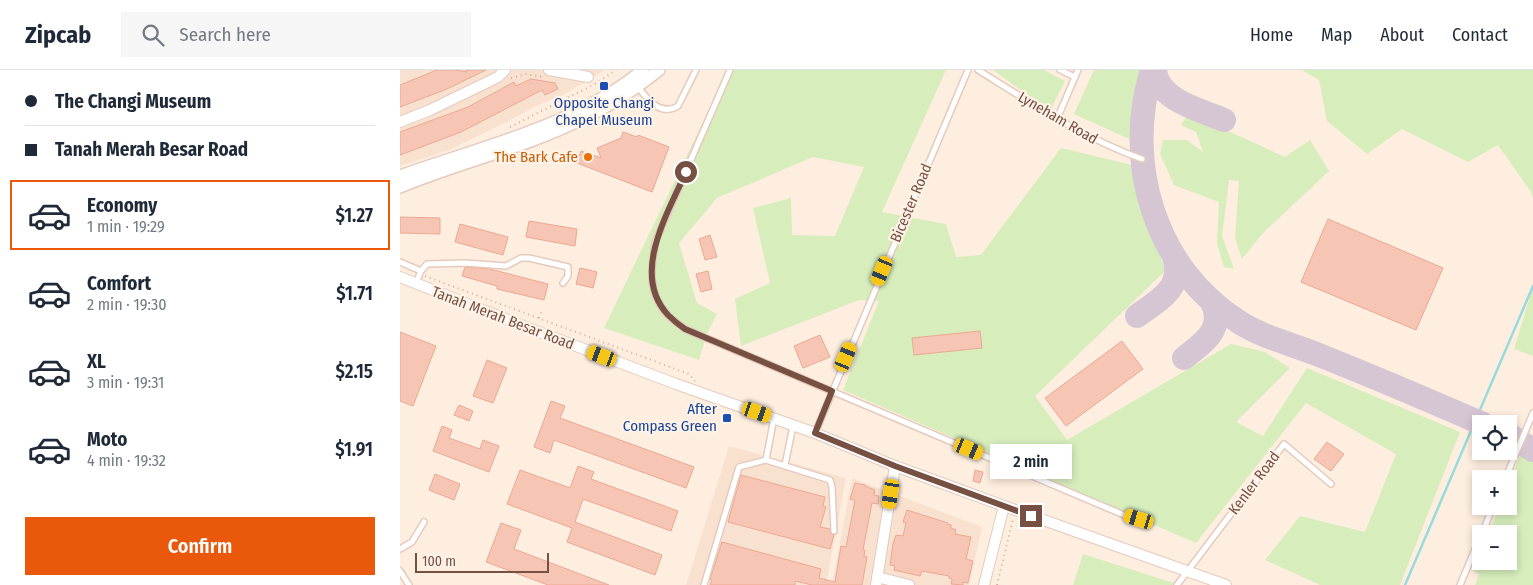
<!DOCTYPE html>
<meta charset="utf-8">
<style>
:root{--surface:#fff;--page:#f6f6f7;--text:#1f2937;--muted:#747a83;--line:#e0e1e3;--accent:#ea580c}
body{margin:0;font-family:"Fira Sans Condensed",sans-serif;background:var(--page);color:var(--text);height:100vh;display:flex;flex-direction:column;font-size:19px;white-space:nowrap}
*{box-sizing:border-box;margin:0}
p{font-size:16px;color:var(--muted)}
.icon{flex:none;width:28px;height:28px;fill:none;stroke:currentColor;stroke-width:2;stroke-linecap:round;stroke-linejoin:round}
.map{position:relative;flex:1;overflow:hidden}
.drawer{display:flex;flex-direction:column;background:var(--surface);width:400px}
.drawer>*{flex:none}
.top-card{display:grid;align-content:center;height:110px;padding:0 25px;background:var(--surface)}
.buttons{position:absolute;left:1072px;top:345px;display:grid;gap:10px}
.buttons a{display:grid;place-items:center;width:45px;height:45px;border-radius:0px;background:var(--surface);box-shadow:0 2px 8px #0003;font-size:25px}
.scale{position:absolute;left:15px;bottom:12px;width:134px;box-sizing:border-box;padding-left:5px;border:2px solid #775044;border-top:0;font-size:14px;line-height:18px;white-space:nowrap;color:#775044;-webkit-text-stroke:4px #fff3e7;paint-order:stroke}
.end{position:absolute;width:22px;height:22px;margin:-11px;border:6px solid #775044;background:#fff;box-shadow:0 0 0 2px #fff}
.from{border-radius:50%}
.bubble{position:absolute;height:35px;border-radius:0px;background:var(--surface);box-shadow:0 2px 8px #0003;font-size:16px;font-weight:600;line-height:35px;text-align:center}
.car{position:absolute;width:15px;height:30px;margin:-15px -8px;border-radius:6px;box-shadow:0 0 4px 1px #0007;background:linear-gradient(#f5c518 24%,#345 0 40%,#f5c518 0 76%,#345 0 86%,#f5c518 0)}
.top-card b{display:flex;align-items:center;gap:18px;height:48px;font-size:19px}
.top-card b+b{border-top:1px solid var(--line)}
.top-card i{width:12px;height:12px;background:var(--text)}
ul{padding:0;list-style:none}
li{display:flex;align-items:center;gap:15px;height:70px;margin:0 10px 8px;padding:0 15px;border:2px solid transparent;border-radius:0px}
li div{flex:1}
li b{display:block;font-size:19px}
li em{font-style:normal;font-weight:600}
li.selected{border-color:var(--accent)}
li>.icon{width:45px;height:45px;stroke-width:1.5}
.action{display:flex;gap:10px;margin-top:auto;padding:10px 25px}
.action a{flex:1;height:58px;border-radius:0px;background:var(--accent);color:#fff;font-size:20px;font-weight:600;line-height:58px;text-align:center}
header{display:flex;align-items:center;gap:30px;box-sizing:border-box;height:70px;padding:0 25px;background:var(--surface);border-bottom:1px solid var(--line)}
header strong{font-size:24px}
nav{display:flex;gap:28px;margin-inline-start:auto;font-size:18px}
.search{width:350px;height:45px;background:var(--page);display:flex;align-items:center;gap:12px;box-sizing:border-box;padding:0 18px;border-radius:0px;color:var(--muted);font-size:19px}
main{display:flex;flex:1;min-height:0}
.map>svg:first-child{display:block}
.residential{fill:#f9e1d0}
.green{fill:#d7edbc}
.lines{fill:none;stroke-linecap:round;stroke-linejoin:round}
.stream{stroke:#97dbdc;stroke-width:2.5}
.taxiway{stroke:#d6c6d4;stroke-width:24}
.building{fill:#f7c5b4;stroke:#eba893}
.service-casing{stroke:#e5cabd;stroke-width:8}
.minor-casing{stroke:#e5cabd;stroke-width:12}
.tertiary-casing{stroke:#e5cabd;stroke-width:14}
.path{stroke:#dba897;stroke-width:2;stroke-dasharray:1 4;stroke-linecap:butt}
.service{stroke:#fff;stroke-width:5}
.minor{stroke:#fff;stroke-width:10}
.tertiary{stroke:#fff;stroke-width:11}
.route{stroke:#775044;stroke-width:6}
.transit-dot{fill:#1a4fb4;stroke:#fff3e7;stroke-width:2}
.food-dot{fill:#e8710a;stroke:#fff3e7;stroke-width:2}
.labels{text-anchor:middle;stroke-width:4.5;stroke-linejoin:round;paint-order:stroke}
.transit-label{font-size:15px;fill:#164399;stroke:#fff3e7}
.street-label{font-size:15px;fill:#775044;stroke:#fff3e7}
.food-label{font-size:15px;fill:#c56008;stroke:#fff3e7;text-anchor:end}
</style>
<header>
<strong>Zipcab</strong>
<div class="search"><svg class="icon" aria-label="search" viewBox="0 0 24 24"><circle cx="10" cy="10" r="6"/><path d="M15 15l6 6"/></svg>Search here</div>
<nav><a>Home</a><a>Map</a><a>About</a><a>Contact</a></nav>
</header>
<main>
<section class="drawer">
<div class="top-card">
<b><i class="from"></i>The Changi Museum</b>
<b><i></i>Tanah Merah Besar Road</b>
</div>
<ul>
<li class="selected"><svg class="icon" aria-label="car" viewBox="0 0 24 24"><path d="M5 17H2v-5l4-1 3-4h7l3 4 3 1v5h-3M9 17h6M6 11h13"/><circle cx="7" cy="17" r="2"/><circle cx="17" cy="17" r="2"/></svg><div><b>Economy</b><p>1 min · 19:29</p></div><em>$1.27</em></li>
<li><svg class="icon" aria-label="car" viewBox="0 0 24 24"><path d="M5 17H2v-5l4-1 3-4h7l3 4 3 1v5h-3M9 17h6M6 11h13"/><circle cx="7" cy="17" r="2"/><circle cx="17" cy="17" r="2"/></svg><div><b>Comfort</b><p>2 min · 19:30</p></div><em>$1.71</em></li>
<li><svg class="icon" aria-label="car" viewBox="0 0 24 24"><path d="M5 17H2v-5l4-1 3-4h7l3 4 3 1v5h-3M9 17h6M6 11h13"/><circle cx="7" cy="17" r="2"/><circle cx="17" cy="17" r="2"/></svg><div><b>XL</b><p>3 min · 19:31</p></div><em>$2.15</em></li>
<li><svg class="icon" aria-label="car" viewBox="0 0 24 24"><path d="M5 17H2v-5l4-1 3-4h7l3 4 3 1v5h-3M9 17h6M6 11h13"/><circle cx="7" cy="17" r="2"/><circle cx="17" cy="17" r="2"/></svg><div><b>Moto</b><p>4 min · 19:32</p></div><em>$1.91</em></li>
</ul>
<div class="action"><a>Confirm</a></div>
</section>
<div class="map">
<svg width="1133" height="515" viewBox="0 0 1133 515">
<rect width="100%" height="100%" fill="#feeedf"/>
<path class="residential" d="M0,0H205L167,23L134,37L105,53L49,80L0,96Z
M329,376L446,408L426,515H286Z
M452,408L582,457L569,515H432Z"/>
<path class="green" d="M328,0H546L482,142L546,154L556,187L581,185L661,78L732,95L765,201L635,326L667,370L831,274L865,282L890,298L836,352L863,366L907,298L1060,362L1000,515H920L865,490L900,446L965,462L996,384L906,333L796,473L443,320L479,231L459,230L341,276L335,229L370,213L353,138L391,128L392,165L435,166L464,97L413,87L317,128L279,173L297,233L317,244L307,264L299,290L204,258Z
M593,0H644L665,11L650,41Z
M694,0H753L729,69L674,44Z
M902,0H1133V128L1131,122L1098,75L1068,92L1002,59L967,84L927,51L919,10Z
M789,43L885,87L910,70L929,101L862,164L842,189L835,168L839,111L829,110L822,166L834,199L824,197L817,173L819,132L774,115L760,84L763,70H787L803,82L796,62L781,55Z
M1133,217V286L1114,279Z
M1120,385L1133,390V515H1075L1079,504L1073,501L1081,482V491H1109V464H1088L1100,436H1109V414Z
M683,484L780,515H673Z"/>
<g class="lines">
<path class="stream" d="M1005,515L1133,216"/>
<path class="taxiway" d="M752,0C723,93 755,199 839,252C864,268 892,274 919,285C974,307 1028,330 1083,354
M755,0C757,30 801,40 824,50
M737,246C759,230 784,218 774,187
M784,288C804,272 826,259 811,230
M1109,365L1133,380"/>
</g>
<path class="building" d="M37,0H55L67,2L66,0H86L47,19L0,37V15Z
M131,9L155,13L158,19L145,25L142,20L61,62L0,85V62L68,37L114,12L116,16Z
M223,62L237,67L238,65L269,77L252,122L177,93L181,81L201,88L197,78L221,68Z
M0,147L40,148V164L0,163Z
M928,149L1043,198L1016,260L901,212Z
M129,151L177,159L175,176L126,167Z
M60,154L108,167L103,185L55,172Z
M310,165L317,187L305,190L299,169Z
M65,197L90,199L148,214L144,230L97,219V216L62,206Z
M180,198L197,202L193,218L176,214Z
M308,201L312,219L301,222L296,204Z
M580,261L582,278L514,285L512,268Z
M0,262L36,276L13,336L0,331Z
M420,265L430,287L403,298L394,276Z
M722,271L743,299L666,356L645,328Z
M87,290L107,298L93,333L73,326Z
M151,331L165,336L160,348L294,397L286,418L154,370L150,383L134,377Z
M59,335L73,341L69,351L54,345Z
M42,356L52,360L49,368L80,379L83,370L99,376L89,402L33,381Z
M927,372L944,384L931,401L914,389Z
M178,396L194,402L191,409L278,441L271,461L183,429L175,452L262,485L255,505L167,472L172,458L107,434L120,400L170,418Z
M575,400L583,402L580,413L573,411Z
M35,404L60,414L54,430L29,420Z
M341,405L425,427L423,436L426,437L420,457L430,459L431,464L434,465L430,479L328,452Z
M455,413L465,415V416L475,420L474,425L479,426L478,434L472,433L463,480H465L464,486L467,487L462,515H412L395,511V515H310L312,510L310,509L322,472L421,499L419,508L435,512L441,476L446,477L455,430L450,429Z
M507,440L548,453L547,454L551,455V458L556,460L555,464L571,467L566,489L573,491L568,513L563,512V515L551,514L552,509L549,508V506L522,501L520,506L494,500L495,496L490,495L493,474L496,465L503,466L506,453L503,452Z
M101,453L121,460L114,479L209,515H148L86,492Z"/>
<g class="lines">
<defs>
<path id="service" d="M330,0L256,170C251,196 247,222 267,244C272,250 279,254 285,259L724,445L739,449
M578,0C631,33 683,68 742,89
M660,0L675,7
M238,17C247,29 261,47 278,36L296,0
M657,49L678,0
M0,192L21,201
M16,213L21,201L27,194L66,193L106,196L121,188H129L168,197V206L163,213
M415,363L568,0
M366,390L374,348
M385,395L393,356
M1105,409L1133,343
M1082,464L1093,436
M0,479L12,472L24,452
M0,501L9,515
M304,515L339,397L366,390L430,410L432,417L434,461
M777,515L884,374L931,414
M1060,515L1081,465"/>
<path id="minor" d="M149,0L188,7
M0,52L30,40L98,7L105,0
M0,207L126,257L276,314L415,363L495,396L604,436L826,515
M477,507L509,515
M476,515L495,396
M584,515L604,436"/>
<path id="tertiary" d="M0,106C81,77 175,56 243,0
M0,117C60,92 124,78 182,49C210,36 235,19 259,0"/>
</defs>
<use href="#service" class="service-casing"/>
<use href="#minor" class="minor-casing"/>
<use href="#tertiary" class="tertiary-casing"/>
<path class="path" d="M111,8L126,4L143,7
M195,14L216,0
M110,57L191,16
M25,206L289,304L295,311
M139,248L143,239
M597,515L613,449"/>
<use href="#service" class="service"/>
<use href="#minor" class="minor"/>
<use href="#tertiary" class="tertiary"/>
</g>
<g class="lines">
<path class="route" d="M286,102C268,143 230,204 268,245C273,250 279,255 285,259L432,321L415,363L495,396L631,446"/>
</g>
<g class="transit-dot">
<rect x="199" y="11" width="10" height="10" rx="2.5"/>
<rect x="322" y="343" width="10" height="10" rx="2.5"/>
</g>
<circle class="food-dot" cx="188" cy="87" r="5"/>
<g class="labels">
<g class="transit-label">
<text x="204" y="38">Opposite Changi<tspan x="204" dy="17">Chapel Museum</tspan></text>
<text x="317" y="344" text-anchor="end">After<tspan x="317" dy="17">Compass Green</tspan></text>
</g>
<g class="street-label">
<text transform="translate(658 48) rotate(30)" y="5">Lyneham Road</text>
<text transform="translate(511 133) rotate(-67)" y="5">Bicester Road</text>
<text transform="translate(103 248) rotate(21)" y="5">Tanah Merah Besar Road</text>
<text transform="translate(854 413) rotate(-53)" y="5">Kenler Road</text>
</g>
<g class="food-label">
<text x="178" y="92">The Bark Cafe</text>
</g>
</g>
</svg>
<div class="buttons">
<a><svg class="icon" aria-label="locate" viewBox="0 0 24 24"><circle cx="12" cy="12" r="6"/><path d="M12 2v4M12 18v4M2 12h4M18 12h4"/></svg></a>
<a>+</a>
<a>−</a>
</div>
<div class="scale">100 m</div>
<i class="end from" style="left:286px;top:102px"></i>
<i class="end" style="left:631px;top:446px"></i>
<div class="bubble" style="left:590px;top:374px;width:82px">2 min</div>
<i class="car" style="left:482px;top:201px;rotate:203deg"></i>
<i class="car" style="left:202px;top:286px;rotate:291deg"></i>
<i class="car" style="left:446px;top:287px;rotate:23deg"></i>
<i class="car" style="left:357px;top:342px;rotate:109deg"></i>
<i class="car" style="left:569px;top:379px;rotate:113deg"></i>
<i class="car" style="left:491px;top:424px;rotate:189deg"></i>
<i class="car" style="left:739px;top:449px;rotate:287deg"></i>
</div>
</main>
